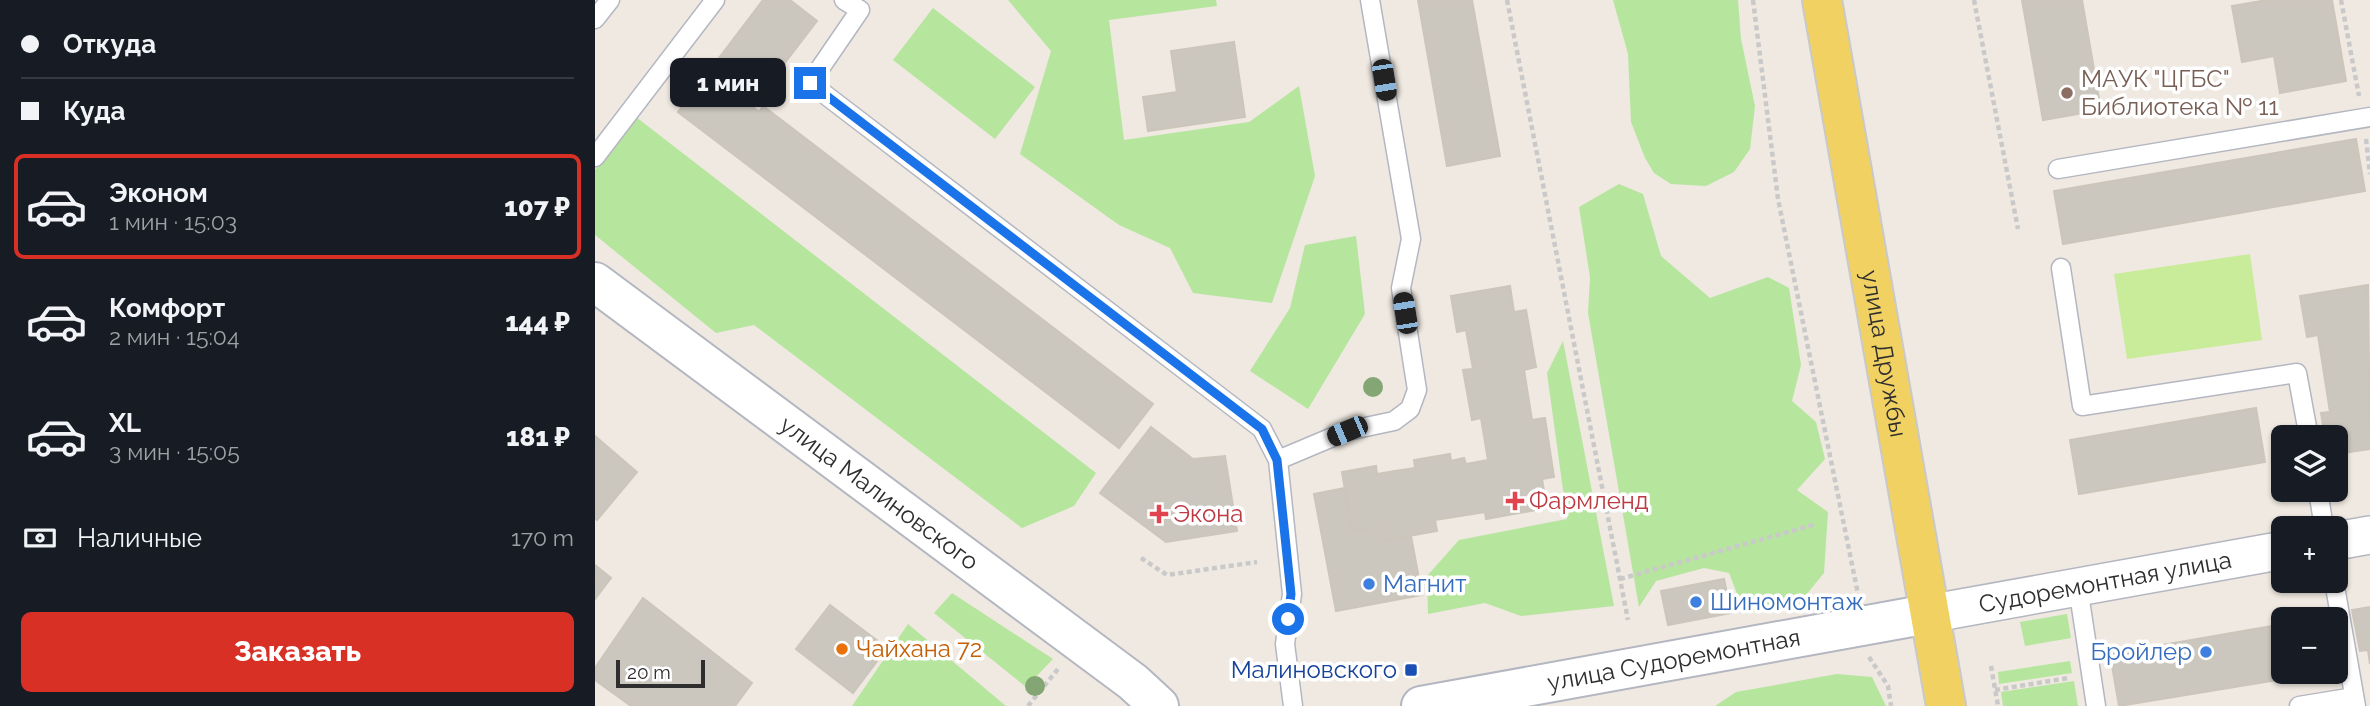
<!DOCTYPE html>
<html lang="ru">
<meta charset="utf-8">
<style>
:root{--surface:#171b24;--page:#20242c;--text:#f1f3f6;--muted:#9ea1a6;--line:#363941;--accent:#d93025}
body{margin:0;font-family:Raleway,sans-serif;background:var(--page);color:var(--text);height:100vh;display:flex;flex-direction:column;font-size:26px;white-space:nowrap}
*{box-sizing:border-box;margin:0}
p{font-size:23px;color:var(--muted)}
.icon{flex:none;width:38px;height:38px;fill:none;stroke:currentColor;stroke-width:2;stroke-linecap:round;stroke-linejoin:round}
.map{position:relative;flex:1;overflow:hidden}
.sheet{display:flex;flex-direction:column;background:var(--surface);width:595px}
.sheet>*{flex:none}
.hud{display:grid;align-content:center;height:154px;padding:0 21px;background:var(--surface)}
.fabs{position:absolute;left:1676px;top:425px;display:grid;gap:14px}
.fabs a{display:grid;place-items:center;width:77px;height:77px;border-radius:10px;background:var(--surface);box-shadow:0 2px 5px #0004;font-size:35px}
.scale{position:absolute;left:21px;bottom:18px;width:89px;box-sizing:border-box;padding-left:7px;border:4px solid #2e2e2e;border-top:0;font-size:19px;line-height:24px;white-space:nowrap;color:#2e2e2e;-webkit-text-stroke:5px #fff;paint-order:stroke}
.end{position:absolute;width:32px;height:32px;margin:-16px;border:9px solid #1a73e8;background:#fff;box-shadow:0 0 0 4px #fff}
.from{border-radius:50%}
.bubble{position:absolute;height:49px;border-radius:10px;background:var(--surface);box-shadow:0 2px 5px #0004;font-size:23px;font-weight:800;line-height:49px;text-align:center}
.car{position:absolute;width:21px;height:42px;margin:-21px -10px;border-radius:9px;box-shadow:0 0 5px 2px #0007;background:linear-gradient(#222 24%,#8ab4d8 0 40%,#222 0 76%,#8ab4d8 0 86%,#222 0)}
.hud b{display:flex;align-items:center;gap:24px;height:66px;font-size:26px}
.hud b+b{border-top:2px solid var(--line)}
.hud i{width:18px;height:18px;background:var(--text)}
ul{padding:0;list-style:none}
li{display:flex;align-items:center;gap:21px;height:105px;margin:0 14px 10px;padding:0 7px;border:4px solid transparent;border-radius:10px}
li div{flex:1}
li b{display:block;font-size:26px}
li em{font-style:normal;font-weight:800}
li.current{border-color:var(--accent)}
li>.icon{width:63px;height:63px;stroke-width:1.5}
.pay{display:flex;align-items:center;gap:18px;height:77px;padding:0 21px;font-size:26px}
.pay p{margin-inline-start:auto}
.primary-button{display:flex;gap:14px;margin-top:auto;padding:14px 21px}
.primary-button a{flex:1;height:80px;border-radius:10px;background:var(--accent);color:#fff;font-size:28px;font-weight:800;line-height:80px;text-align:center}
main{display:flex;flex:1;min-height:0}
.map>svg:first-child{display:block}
.green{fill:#b6e59e}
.pitch{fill:#c9ec9a}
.building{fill:#cbc7bf;stroke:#cbc5ba;stroke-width:2}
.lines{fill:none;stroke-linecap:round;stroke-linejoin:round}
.service-casing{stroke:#b4b7c1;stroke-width:21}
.minor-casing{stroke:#b4b7c1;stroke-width:40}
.tertiary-casing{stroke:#b4b7c1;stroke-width:42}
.primary-casing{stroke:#c9c9c9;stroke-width:42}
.path{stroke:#c9c9c9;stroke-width:4.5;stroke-dasharray:5 3.5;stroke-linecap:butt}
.service{stroke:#fff;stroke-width:18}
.minor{stroke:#fff;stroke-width:37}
.tertiary{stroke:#fff;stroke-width:38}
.primary{stroke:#f2d163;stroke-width:38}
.tree{fill:#84a574}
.route{stroke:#1a73e8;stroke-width:9}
.education-dot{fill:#8d6e63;stroke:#fff;stroke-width:2.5}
.health-dot{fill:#e0444e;stroke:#fff;stroke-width:2.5}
.shop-dot{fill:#3f7fe0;stroke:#fff;stroke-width:2.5}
.food-dot{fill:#e8710a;stroke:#fff;stroke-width:2.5}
.transit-dot{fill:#1a4fb4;stroke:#fff;stroke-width:2.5}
.labels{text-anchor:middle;stroke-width:7;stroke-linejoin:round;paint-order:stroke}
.education-label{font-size:24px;fill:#785e54;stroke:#fff;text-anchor:start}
.street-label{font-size:24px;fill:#2e2e2e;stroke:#fff}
.health-label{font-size:24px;fill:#be3a42;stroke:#fff;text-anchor:start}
.shop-label{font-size:24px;fill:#366cbe;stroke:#fff;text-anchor:start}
.food-label{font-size:24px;fill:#c56008;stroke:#fff;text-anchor:start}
.transit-label{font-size:24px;fill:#164399;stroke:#fff;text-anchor:end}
</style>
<main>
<section class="sheet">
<div class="hud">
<b><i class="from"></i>Откуда</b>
<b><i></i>Куда</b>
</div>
<ul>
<li class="current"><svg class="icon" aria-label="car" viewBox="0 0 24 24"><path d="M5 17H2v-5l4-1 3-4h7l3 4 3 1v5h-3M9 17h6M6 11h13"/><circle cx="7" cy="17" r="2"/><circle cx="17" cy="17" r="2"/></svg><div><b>Эконом</b><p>1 мин · 15:03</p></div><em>107 ₽</em></li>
<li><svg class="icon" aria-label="car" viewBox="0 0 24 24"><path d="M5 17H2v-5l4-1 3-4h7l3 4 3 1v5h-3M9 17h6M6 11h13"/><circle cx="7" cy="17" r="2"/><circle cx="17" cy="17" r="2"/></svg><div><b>Комфорт</b><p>2 мин · 15:04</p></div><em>144 ₽</em></li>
<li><svg class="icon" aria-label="car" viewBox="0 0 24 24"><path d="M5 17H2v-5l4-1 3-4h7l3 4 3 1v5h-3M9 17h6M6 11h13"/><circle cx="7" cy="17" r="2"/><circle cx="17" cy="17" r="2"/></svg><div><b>XL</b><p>3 мин · 15:05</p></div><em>181 ₽</em></li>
</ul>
<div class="pay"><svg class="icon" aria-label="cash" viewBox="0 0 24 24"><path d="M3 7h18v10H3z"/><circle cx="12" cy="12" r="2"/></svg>Наличные<p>170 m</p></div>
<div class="primary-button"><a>Заказать</a></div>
</section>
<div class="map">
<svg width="1775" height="706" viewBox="0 0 1775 706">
<rect width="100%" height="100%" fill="#efe9e1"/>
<path class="green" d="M413,0H621L622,6L514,20L529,140L654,122L704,86L720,176L677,303L598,293L575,248L524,225L425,154L456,51Z
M1018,0H1143L1146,39L1160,106L1155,149L1139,172L1111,186L1076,184L1059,173L1050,158L1036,122L1033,54Z
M338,8L440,87L400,139L298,60Z
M41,117L501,473L479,506L427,528L159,325L121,333L0,235V170Z
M1024,184L1048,194L1066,256L1115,298L1173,277L1194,288L1206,365L1197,401L1221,422L1230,459L1202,490L1233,512L1229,573L1206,601L1150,614L1134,573L1109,568L1061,581L1044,607L993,313L995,277L984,207Z
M761,236L770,314L713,409L655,371L695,308L710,245Z
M968,341L1019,606L926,616L890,603L833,614L832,576L864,540L972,519L952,373Z
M357,593L458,659L431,687L339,613Z
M1472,614L1476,638L1430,646L1425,622Z
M313,624L411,706H257Z
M1475,661L1477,673L1404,684L1403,672Z
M1242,674L1277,677L1291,706H1120L1141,692Z
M1479,681L1483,706H1408L1406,692Z"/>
<path class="pitch" d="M1655,254L1667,340L1532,359L1519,274Z"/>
<path class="building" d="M168,0H195L222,21L179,77L175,73L153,103L164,112L168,106L558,404L524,448L83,112Z
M823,0H877L905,156L852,166Z
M1427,0H1487L1506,110L1448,120Z
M1672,0H1737L1751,81L1685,93L1679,56L1647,62L1637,6Z
M639,42L650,117L553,131L548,97L582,92L576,51Z
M1761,139L1770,191L1468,244L1459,191Z
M1773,285L1775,449L1741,454V438H1730L1726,413L1735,412L1723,335L1712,337L1705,296Z
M915,286L919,312L931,310L941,367L929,370L937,420L950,418L959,477L947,479L952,508L891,519L890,512L840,520L842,531L785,541L783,527L757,531L747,472L781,466L782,474L800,471L820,468L819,460L855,454L856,461L869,458L871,464L893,460L886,418L877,420L868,370L878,369L871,330L862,332L856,296Z
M1661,408L1670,462L1484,494L1475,440Z
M556,427L598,459L630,456L642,531L571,542L505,493Z
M0,436L42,472L2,520L0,518Z
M750,488L757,531L783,527L785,541L816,536L827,595L741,611L719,494Z
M0,565L16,578L0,599Z
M1129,579L1136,613L1073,625L1066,591Z
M48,598L157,683L140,706H36L0,680V668Z
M235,605L292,648L258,693L201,649Z
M1775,607V664L1773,650L1765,651L1757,610Z
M1689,624V672H1712L1713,675L1524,706L1515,654Z"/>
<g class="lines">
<defs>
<path id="service" d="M249,0L265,10L215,83L667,429L683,460
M0,19L15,0
M0,157L120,0
M1463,169L1775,117
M1466,268L1487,406L1702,373L1714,438
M1723,490L1729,528
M1739,581L1761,706
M1483,587L1501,706
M698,706L690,644L697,594L683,460L752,431L799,421L815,409L822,390L806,288L816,239L775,0
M1704,706L1759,697"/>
<g id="minor">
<path d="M1741,541L1775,535"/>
<path id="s1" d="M1333,614L1689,550"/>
</g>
<g id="tertiary">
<path id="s2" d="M0,282L538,682L564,706"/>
<path id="s3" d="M826,706L1333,614"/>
</g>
<g id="primary">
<path id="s4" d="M1227,0L1351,706"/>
</g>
</defs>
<use href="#service" class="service-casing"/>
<use href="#minor" class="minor-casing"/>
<use href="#tertiary" class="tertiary-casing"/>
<use href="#primary" class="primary-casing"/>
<path class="path" d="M912,0L1033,620
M1158,0L1183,199L1263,594
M1379,0L1423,229
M1746,0L1764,96
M1771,139L1775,174
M546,558L572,575L662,562
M1025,579L1218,525
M1274,657L1293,686L1296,706
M1396,666L1403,706
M1400,690L1473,678
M433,706L463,669"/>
<use href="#service" class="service"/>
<use href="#minor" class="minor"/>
<use href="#tertiary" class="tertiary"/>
<use href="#primary" class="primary"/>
</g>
<g class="tree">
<circle cx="778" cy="387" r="10"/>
<circle cx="440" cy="686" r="10"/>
</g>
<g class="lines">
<path class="route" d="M215,83L667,429L682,460L696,594L693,619"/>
</g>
<circle class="education-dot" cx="1472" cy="93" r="7"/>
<g class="health-dot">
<path d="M916.5 490.5h7v7h7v7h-7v7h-7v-7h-7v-7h7z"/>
<path d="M560.5 503.5h7v7h7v7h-7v7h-7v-7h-7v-7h7z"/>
</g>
<g class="shop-dot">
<circle cx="774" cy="584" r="7"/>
<circle cx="1101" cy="602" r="7"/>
<circle cx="1611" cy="652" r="7"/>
</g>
<circle class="food-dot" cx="247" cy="649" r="7"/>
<rect class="transit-dot" x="809" y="663" width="14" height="14" rx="3.5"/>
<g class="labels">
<g class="education-label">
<text x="1486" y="87">МАУК "ЦГБС"<tspan x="1486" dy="28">Библиотека № 11</tspan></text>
</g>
<g class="street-label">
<text dy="8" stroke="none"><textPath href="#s4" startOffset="359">улица Дружбы</textPath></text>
<text dy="8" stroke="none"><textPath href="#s2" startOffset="354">улица Малиновского</textPath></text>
<text dy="8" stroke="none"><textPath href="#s1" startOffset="180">Судоремонтная улица</textPath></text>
<text dy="8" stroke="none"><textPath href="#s3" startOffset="257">улица Судоремонтная</textPath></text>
</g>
<g class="health-label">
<text x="934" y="509">Фармленд</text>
<text x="578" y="522">Экона</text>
</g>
<g class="shop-label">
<text x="788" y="592">Магнит</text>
<text x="1115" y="610">Шиномонтаж</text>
<text x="1597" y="660" text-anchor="end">Бройлер</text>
</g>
<g class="food-label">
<text x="261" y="657">Чайхана 72</text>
</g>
<g class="transit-label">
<text x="802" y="678">Малиновского</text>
</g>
</g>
</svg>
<div class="fabs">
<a><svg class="icon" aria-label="layers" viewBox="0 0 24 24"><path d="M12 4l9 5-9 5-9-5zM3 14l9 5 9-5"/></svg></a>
<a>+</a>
<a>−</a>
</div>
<div class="scale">20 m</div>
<i class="end from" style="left:693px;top:619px"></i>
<i class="end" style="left:215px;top:83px"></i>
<div class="bubble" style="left:75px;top:58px;width:116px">1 мин</div>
<i class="car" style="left:789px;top:80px;rotate:171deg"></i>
<i class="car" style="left:810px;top:313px;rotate:351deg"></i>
<i class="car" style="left:752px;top:431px;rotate:247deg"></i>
</div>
</main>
